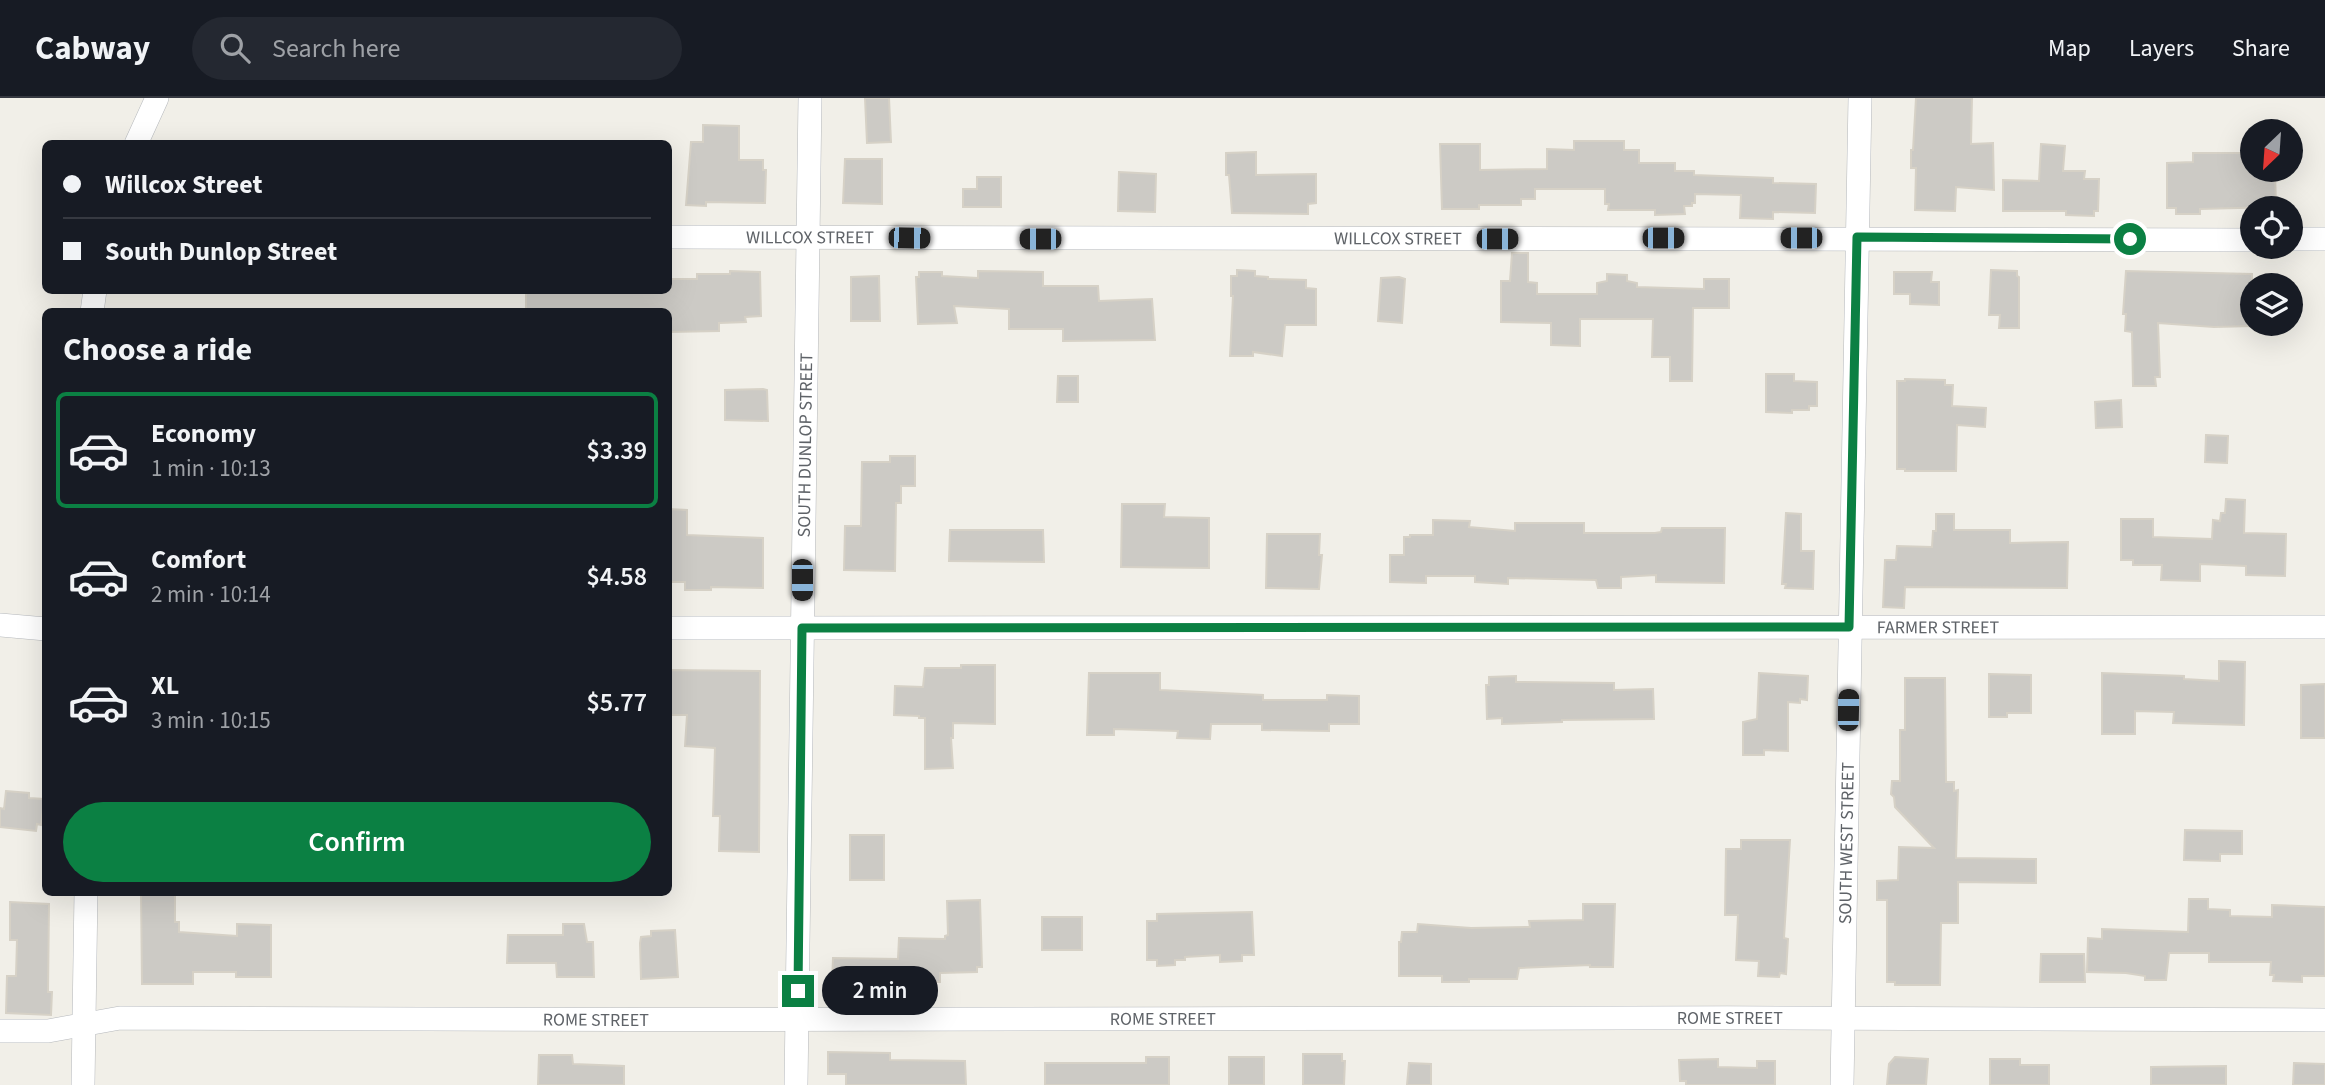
<!DOCTYPE html>
<meta charset="utf-8">
<style>
:root{--surface:#171b24;--page:#242831;--text:#f1f3f6;--muted:#9ea1a6;--line:#363941;--accent:#0b8043}
body{margin:0;font-family:"Source Sans 3",sans-serif;background:var(--page);color:var(--text);height:100vh;display:flex;flex-direction:column;font-size:26px;white-space:nowrap}
*{box-sizing:border-box;margin:0}
p{font-size:23px;color:var(--muted)}
.icon{flex:none;width:38px;height:38px;fill:none;stroke:currentColor;stroke-width:2;stroke-linecap:round;stroke-linejoin:round}
.map{position:relative;flex:1;overflow:hidden}
.panel{position:absolute;left:42px;top:210px;width:630px;height:588px;display:flex;flex-direction:column;background:var(--surface);border-radius:10px;box-shadow:0 7px 28px #0002}
.panel>*{flex:none}
.hud{position:absolute;left:42px;top:42px;width:630px;height:154px;border-radius:10px;box-shadow:0 7px 28px #0002;display:grid;align-content:center;height:154px;padding:0 21px;background:var(--surface)}
.needle{width:46px;rotate:205deg}
.fabs{position:absolute;left:2240px;top:21px;display:grid;gap:14px}
.fabs a{display:grid;place-items:center;width:63px;height:63px;border-radius:50%;background:var(--surface);box-shadow:0 7px 28px #0002;font-size:35px}
.end{position:absolute;width:32px;height:32px;margin:-16px;border:9px solid #0b8043;background:#fff;box-shadow:0 0 0 4px #fff}
.from{border-radius:50%}
.bubble{position:absolute;height:49px;border-radius:24px;background:var(--surface);box-shadow:0 7px 28px #0002;font-size:23px;font-weight:600;line-height:49px;text-align:center}
.car{position:absolute;width:21px;height:42px;margin:-21px -10px;border-radius:9px;box-shadow:0 0 5px 2px #0007;background:linear-gradient(#222 24%,#8ab4d8 0 40%,#222 0 76%,#8ab4d8 0 86%,#222 0)}
.hud b{display:flex;align-items:center;gap:24px;height:66px;font-size:26px}
.hud b+b{border-top:2px solid var(--line)}
.hud i{width:18px;height:18px;background:var(--text)}
ul{padding:0;list-style:none}
li{display:flex;align-items:center;gap:21px;height:116px;margin:0 14px 10px;padding:0 7px;border:4px solid transparent;border-radius:10px}
li div{flex:1}
li b{display:block;font-size:26px}
li em{font-style:normal;font-weight:600}
li.selected{border-color:var(--accent)}
li>.icon{width:63px;height:63px;stroke-width:1.5}
h2{padding:0 21px;font-size:32px;line-height:84px}
.primary-button{display:flex;gap:14px;margin-top:auto;padding:14px 21px}
.primary-button a{flex:1;height:80px;border-radius:42px;background:var(--accent);color:#fff;font-size:28px;font-weight:600;line-height:80px;text-align:center}
header{display:flex;align-items:center;gap:42px;box-sizing:border-box;height:98px;padding:0 35px;background:var(--surface);border-bottom:2px solid var(--line)}
header strong{font-size:33px}
nav{display:flex;gap:38px;margin-inline-start:auto;font-size:24px}
.search{width:490px;height:63px;background:var(--page);display:flex;align-items:center;gap:18px;box-sizing:border-box;padding:0 24px;border-radius:38px;color:var(--muted);font-size:26px}
.map>svg:first-child{display:block}
.building{fill:#cccac5;stroke:#d6d1c6;stroke-width:2}
.lines{fill:none;stroke-linecap:round;stroke-linejoin:round}
.minor-casing{stroke:#b5b8bc;stroke-width:24}
.minor{stroke:#fff;stroke-width:23}
.route{stroke:#0b8043;stroke-width:9}
.labels{text-anchor:middle;stroke-width:7;stroke-linejoin:round;paint-order:stroke}
.street-label{font-size:18px;fill:#5f6368;stroke:#fff}
</style>
<header>
<strong>Cabway</strong>
<div class="search"><svg class="icon" aria-label="search" viewBox="0 0 24 24"><circle cx="10" cy="10" r="6"/><path d="M15 15l6 6"/></svg>Search here</div>
<nav><a>Map</a><a>Layers</a><a>Share</a></nav>
</header>
<div class="map">
<svg width="2325" height="987" viewBox="0 0 2325 987">
<rect width="100%" height="100%" fill="#f1efe8"/>
<path class="building" d="M865,0H889L891,44L867,45Z
M1916,0H1972L1971,46L1993,45L1994,92L1956,89L1955,113L1915,112L1916,70H1911V52H1913Z
M703,27L739,28V62H763V72H766L765,105L706,104V108L686,107L691,44H703Z
M1574,43H1624V52H1639V65H1675V73H1694V77L1773,80V85L1816,86L1815,115L1773,114V121L1740,120L1741,97L1695,96V105H1692V108H1684L1685,116L1655,117V112H1608L1609,106H1605V91H1535V101H1521V107H1479V111H1442L1440,46H1480V72L1547,71V51L1574,52Z
M2041,46L2065,48L2063,73H2085L2084,81H2099L2098,113H2094V118L2066,117V113H2003V82L2039,83Z
M1256,54V77L1316,76V105L1308,106V116L1232,115L1229,77H1226V55Z
M2193,55H2252V72H2275L2276,109L2200,111V116H2176V110H2167V65L2193,64Z
M845,61H882V106L843,105Z
M1119,74L1156,76L1155,114L1118,113Z
M977,79H1001V109H963V91H977Z
M1512,155H1528V184L1537,185V196H1597V185L1607,183V176L1627,177V183L1637,185V189L1704,191V181H1729V210H1693L1692,283H1670V259H1652L1653,221H1580V248L1551,247V225L1501,224V183H1510Z
M1237,172L1255,173V178L1268,179V181L1306,182V190L1316,191V227H1285L1282,258L1253,254V258H1230L1233,198H1231V178H1237Z
M1991,172L2017,173V178L2019,179V230H1999L2000,217H1989Z
M730,173L760,174L761,218L745,219L746,224L719,225V233L669,234V214H526V192H668V181H697V176H730Z
M978,173L1043,174V188H1098L1099,203L1152,201L1155,242L1063,243V231H1009V211L954,208L957,225L918,226L916,179H919V174H942V178L978,180Z
M2126,173L2252,176V228L2214,229L2158,225L2160,279H2155L2156,288H2133L2132,234L2125,233L2126,216H2123Z
M1894,174H1932L1931,184H1939V207L1910,206V196H1894Z
M879,178L880,223H851V179Z
M1399,179L1405,181L1402,225L1378,223L1381,180Z
M1766,276H1794V283L1817,284V308H1809V312H1792V315L1766,314Z
M1058,278H1078V304H1057Z
M1905,281L1945,282V287H1953L1952,308L1986,310L1985,329L1957,327L1956,373H1905V371H1897V283H1905Z
M763,291L767,292L768,323L725,322V292Z
M2121,302L2122,329L2096,330L2095,304Z
M2206,337L2228,338L2227,365L2205,364Z
M890,358H915V388H901V405H896L895,473L844,472L845,428H861L862,364H890Z
M2226,401L2245,402L2244,435L2286,436L2285,478L2246,477V468L2200,466V483L2161,482L2162,467H2133V462H2121V421H2153V439L2212,441L2213,422L2220,423L2221,415H2225Z
M1122,406H1165L1164,419L1209,420V470L1121,469Z
M668,411L687,412V437L763,440V490L711,489V492H685V484H668Z
M1786,415L1801,416V453H1814L1813,491L1785,490L1786,486H1782Z
M1936,416H1954V432H2010V445L2068,444L2067,490L1905,489L1904,510L1883,509L1885,462H1896L1897,448L1932,449L1933,433H1936Z
M1433,422L1470,423L1469,429L1515,433V425H1584V435H1655L1661,434L1662,430H1725L1724,485L1656,484V477L1621,479V490H1598L1596,482L1508,480V486L1475,484V478H1426V485L1390,484V457H1404V439H1410V437H1433Z
M950,432H1043L1044,464L949,463Z
M1267,436H1320L1319,457H1322L1319,491L1266,490Z
M2219,563L2245,564L2244,627L2173,625L2174,614L2135,613V636H2102V575L2184,578V581L2219,583Z
M961,567H995V626L953,625V640H951L953,670L925,671V620H919V618L894,617L895,588L923,589L925,570H961Z
M668,572L760,573L759,754L719,753L720,718H713L715,650L685,648L687,617H668Z
M1089,575H1160V592L1263,597V602H1327V597L1359,598V626H1329V633L1262,632V626H1211L1210,641L1177,640L1178,633L1114,631V637H1087Z
M1759,575L1808,578L1807,602L1800,601V605L1788,604V653L1764,652V657H1743V624L1757,621Z
M1989,576L2031,577V615H2007V619H1989Z
M1516,578V584L1614,585V592L1653,591L1654,621L1562,622V624L1502,626V620L1487,621L1486,587H1489V579Z
M1905,580H1945L1946,684H1954V693L1958,692L1956,760L2036,761V785L1958,784V825H1941L1940,887H1895V884H1887V802H1877V783L1898,782L1899,749L1934,750L1895,709L1894,699L1891,696L1892,683H1900V632H1905Z
M2325,586V640H2301V587Z
M6,693L29,695V700L44,701L41,727L37,726L36,733L0,729V710L4,711Z
M2185,732L2242,733V756H2220V763L2184,762Z
M850,737H884V782H850Z
M1741,742H1790L1784,840L1788,841L1786,876L1780,875L1779,879L1758,878L1759,863L1736,862L1738,817H1725L1726,751H1741Z
M141,794H175V824H179V834L237,838V826L271,827V879H236V874H193V886H142Z
M2189,801H2208V811L2230,812V818L2272,819V807L2325,809V878H2302V884L2273,883L2274,877H2270L2271,864H2209V855H2169L2166,882H2145V878L2126,875L2087,874L2088,840L2102,841V831L2188,834Z
M980,802L982,869H977V874L940,875V884H928V889H897V891L838,890L832,885L833,860L898,861L899,840L945,841V838L948,837L947,803Z
M10,804L49,806L48,894H52L51,917L6,915L7,878H16L17,842H10Z
M1583,806H1615L1613,869H1590V867L1519,870L1517,881H1469V884H1442V878H1399V844H1401L1402,834H1417L1418,826L1471,830L1530,829L1529,823L1583,822Z
M1252,814L1254,857H1242V863L1220,864V857L1185,859V862H1175V867L1157,868V862H1147V823H1157V816Z
M1042,819H1082V852H1042Z
M563,826H584L587,844H593L594,879H557L556,865H507L508,837H563Z
M675,832L678,879L641,881L640,845L641,839L651,838V833Z
M2041,856H2084L2085,884H2040Z
M828,954L890,955V962L965,963L966,987H846V976H828Z
M1303,956H1342V963H1345L1344,987H1303Z
M539,957H572L573,966L624,968V987H538Z
M1146,959H1169V987H1045V965H1146Z
M1229,959H1264V987H1229Z
M1895,959L1928,961L1926,987H1887L1889,966Z
M1718,961V969L1757,970V963H1775V987H1686V983H1680L1679,962Z
M1990,961H2020V967H2049V987H1990Z
M1409,965L1431,966V987H1407Z
M2294,965L2325,966V987H2293Z
M2226,968V987H2151V969Z"/>
<g class="lines">
<defs>
<g id="minor">
<path d="M136,46L157,0"/>
<path id="s1" d="M668,139L2252,142"/>
<path d="M2291,141H2325"/>
<path d="M92,214L95,192"/>
<path d="M0,527L46,531"/>
<path id="s2" d="M668,530L2325,529"/>
<path id="s3" d="M0,933H48L120,920C855,925 1590,916 2325,922"/>
<path d="M83,987L86,794"/>
<path id="s4" d="M796,987L810,0"/>
<path id="s5" d="M1842,987L1860,0"/>
</g>
</defs>
<use href="#minor" class="minor-casing"/>
<use href="#minor" class="minor"/>
</g>
<g class="lines">
<path class="route" d="M798,893L802,530L1849,529L1857,139L2130,141"/>
</g>
<g class="labels">
<g class="street-label">
<text dy="6" stroke="none"><textPath href="#s1" startOffset="142">WILLCOX STREET</textPath></text>
<text dy="6" stroke="none"><textPath href="#s1" startOffset="730">WILLCOX STREET</textPath></text>
<text dy="6" stroke="none"><textPath href="#s4" startOffset="640">SOUTH DUNLOP STREET</textPath></text>
<text dy="6" stroke="none"><textPath href="#s2" startOffset="1270">FARMER STREET</textPath></text>
<text dy="6" stroke="none"><textPath href="#s5" startOffset="242">SOUTH WEST STREET</textPath></text>
<text dy="6" stroke="none"><textPath href="#s3" startOffset="1731">ROME STREET</textPath></text>
<text dy="6" stroke="none"><textPath href="#s3" startOffset="1164">ROME STREET</textPath></text>
<text dy="6" stroke="none"><textPath href="#s3" startOffset="597">ROME STREET</textPath></text>
</g>
</g>
</svg>
<div class="fabs">
<a><svg class="needle" viewBox="-14 -14 28 28"><path d="M0-13l5 13h-10z" fill="#e53935"/><path d="M0 13l5-13h-10z" fill="#9ea1a6"/></svg></a>
<a><svg class="icon" aria-label="locate" viewBox="0 0 24 24"><circle cx="12" cy="12" r="6"/><path d="M12 2v4M12 18v4M2 12h4M18 12h4"/></svg></a>
<a><svg class="icon" aria-label="layers" viewBox="0 0 24 24"><path d="M12 4l9 5-9 5-9-5zM3 14l9 5 9-5"/></svg></a>
</div>
<i class="end from" style="left:2130px;top:141px"></i>
<i class="end" style="left:798px;top:893px"></i>
<div class="bubble" style="left:822px;top:868px;width:116px">2 min</div>
<i class="car" style="left:909px;top:140px;rotate:91deg"></i>
<i class="car" style="left:1663px;top:140px;rotate:90deg"></i>
<i class="car" style="left:1801px;top:140px;rotate:270deg"></i>
<i class="car" style="left:1040px;top:141px;rotate:270deg"></i>
<i class="car" style="left:1497px;top:141px;rotate:90deg"></i>
<i class="car" style="left:802px;top:482px;rotate:180deg"></i>
<i class="car" style="left:1848px;top:612px;rotate:1deg"></i>
<div class="hud">
<b><i class="from"></i>Willcox Street</b>
<b><i></i>South Dunlop Street</b>
</div>
<section class="panel">
<h2>Choose a ride</h2>
<ul>
<li class="selected"><svg class="icon" aria-label="car" viewBox="0 0 24 24"><path d="M5 17H2v-5l4-1 3-4h7l3 4 3 1v5h-3M9 17h6M6 11h13"/><circle cx="7" cy="17" r="2"/><circle cx="17" cy="17" r="2"/></svg><div><b>Economy</b><p>1 min · 10:13</p></div><em>$3.39</em></li>
<li><svg class="icon" aria-label="car" viewBox="0 0 24 24"><path d="M5 17H2v-5l4-1 3-4h7l3 4 3 1v5h-3M9 17h6M6 11h13"/><circle cx="7" cy="17" r="2"/><circle cx="17" cy="17" r="2"/></svg><div><b>Comfort</b><p>2 min · 10:14</p></div><em>$4.58</em></li>
<li><svg class="icon" aria-label="car" viewBox="0 0 24 24"><path d="M5 17H2v-5l4-1 3-4h7l3 4 3 1v5h-3M9 17h6M6 11h13"/><circle cx="7" cy="17" r="2"/><circle cx="17" cy="17" r="2"/></svg><div><b>XL</b><p>3 min · 10:15</p></div><em>$5.77</em></li>
</ul>
<div class="primary-button"><a>Confirm</a></div>
</section>
</div>
